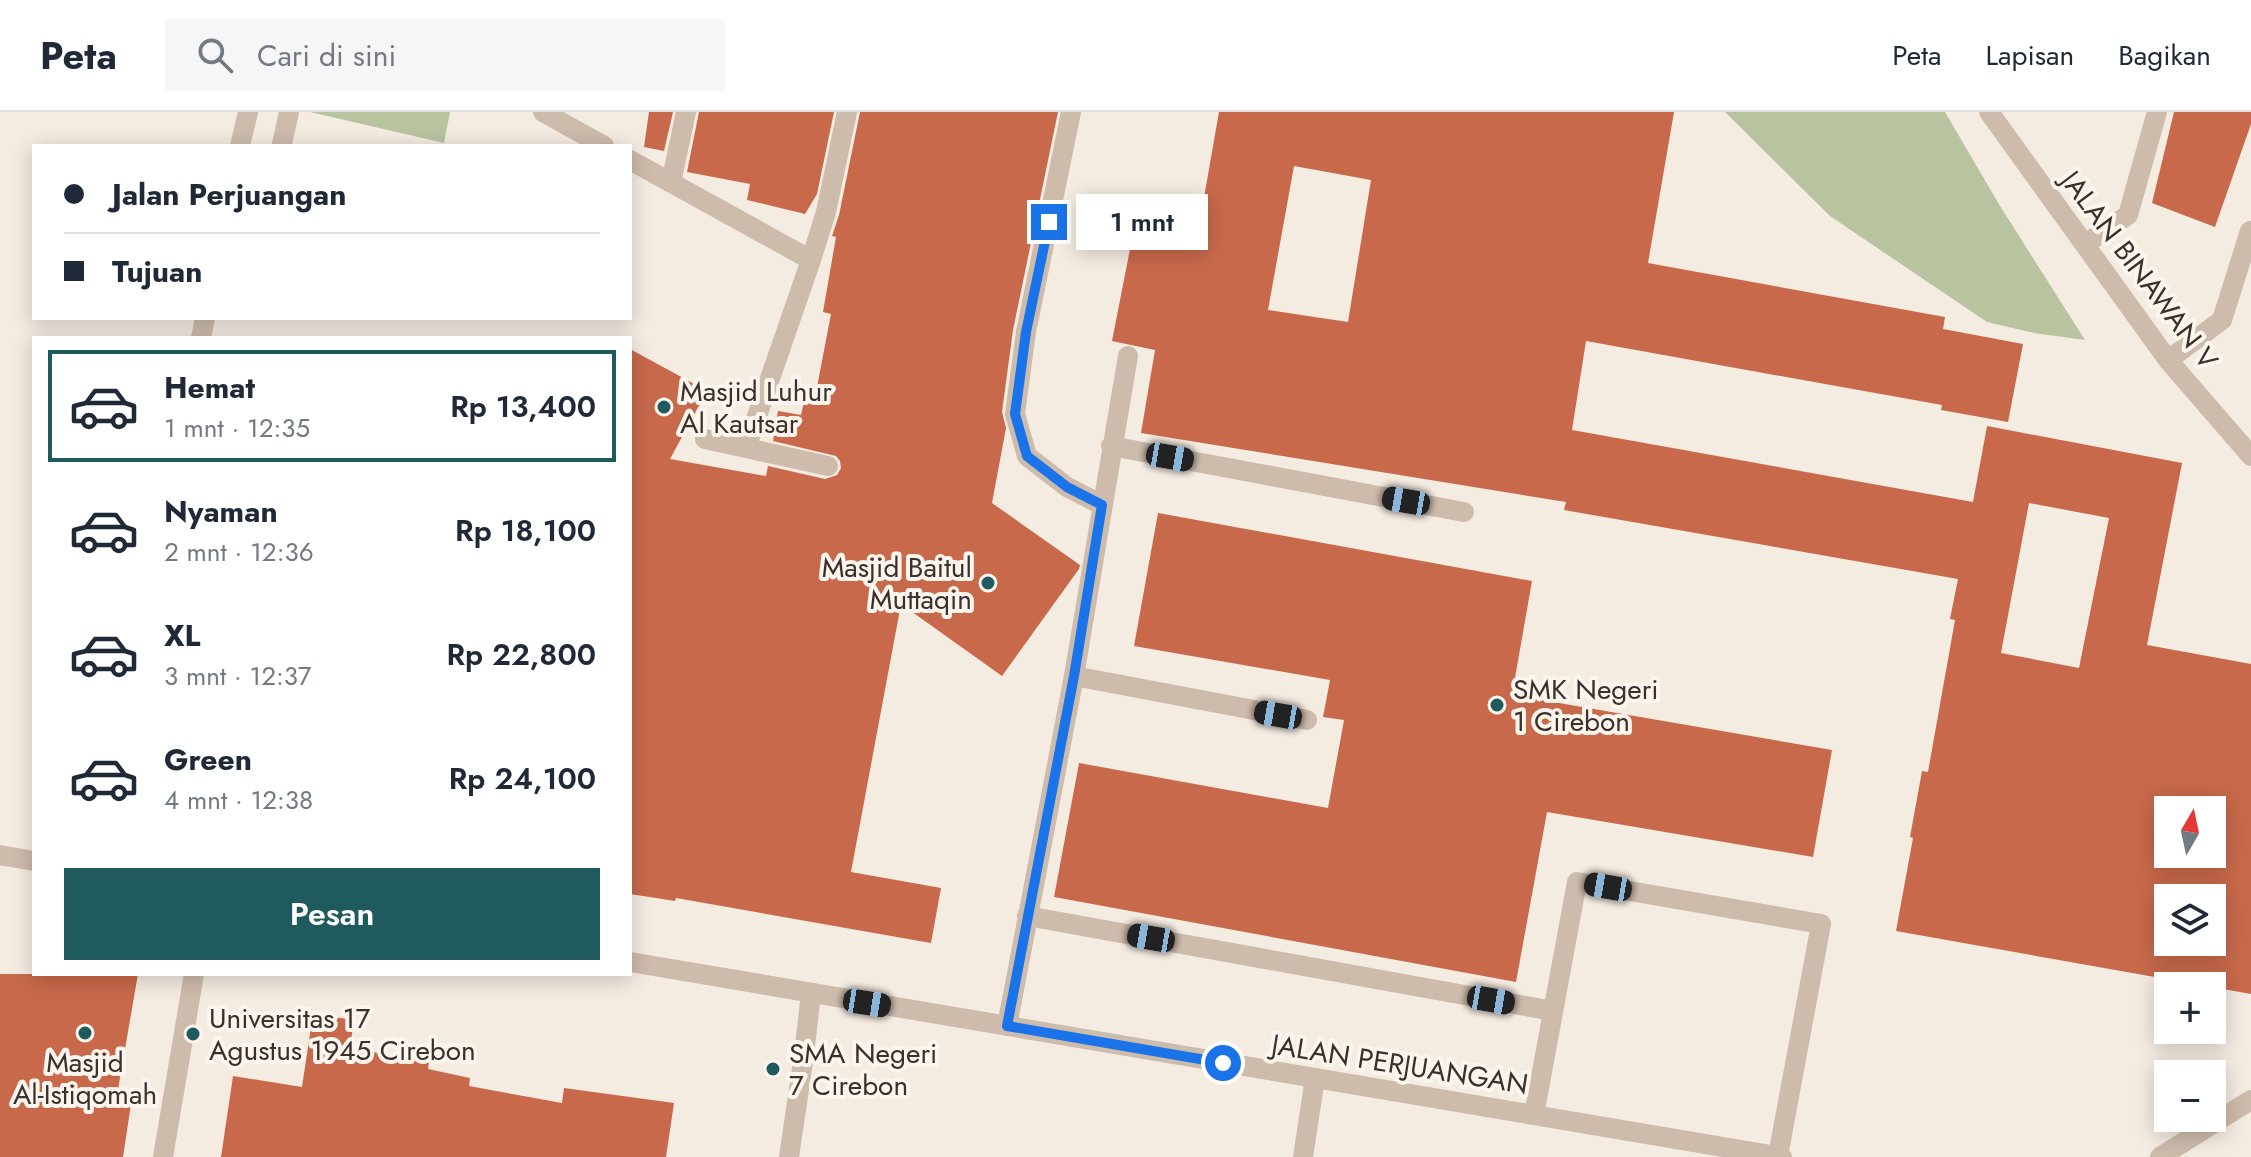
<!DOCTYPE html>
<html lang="id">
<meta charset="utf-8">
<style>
:root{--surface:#fff;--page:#f6f6f7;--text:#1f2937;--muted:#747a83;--line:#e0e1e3;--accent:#1f5a5e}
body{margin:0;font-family:Jost,sans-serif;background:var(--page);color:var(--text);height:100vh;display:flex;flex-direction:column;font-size:30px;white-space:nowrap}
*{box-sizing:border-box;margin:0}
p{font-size:26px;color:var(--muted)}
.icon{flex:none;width:44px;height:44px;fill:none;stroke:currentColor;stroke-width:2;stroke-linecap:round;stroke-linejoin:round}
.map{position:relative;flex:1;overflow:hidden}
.sheet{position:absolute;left:32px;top:224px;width:600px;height:640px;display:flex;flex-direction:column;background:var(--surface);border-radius:0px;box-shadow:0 4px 20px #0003}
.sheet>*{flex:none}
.hud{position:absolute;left:32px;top:32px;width:600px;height:176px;border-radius:0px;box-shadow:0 4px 20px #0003;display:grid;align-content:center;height:176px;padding:0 32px;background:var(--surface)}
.needle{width:52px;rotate:9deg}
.fabs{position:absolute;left:2154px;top:684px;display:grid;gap:16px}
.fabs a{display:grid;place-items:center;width:72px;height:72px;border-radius:0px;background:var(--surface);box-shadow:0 4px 20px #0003;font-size:40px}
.end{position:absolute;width:36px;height:36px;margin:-18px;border:10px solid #1a73e8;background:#fff;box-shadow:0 0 0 4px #fff}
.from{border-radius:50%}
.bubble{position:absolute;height:56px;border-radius:0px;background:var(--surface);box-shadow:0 4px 20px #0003;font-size:26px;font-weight:600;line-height:56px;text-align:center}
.car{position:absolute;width:24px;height:48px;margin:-24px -12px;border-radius:10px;box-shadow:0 0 6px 2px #0007;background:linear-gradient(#222 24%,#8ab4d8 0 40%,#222 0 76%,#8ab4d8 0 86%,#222 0)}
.hud b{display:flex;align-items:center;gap:28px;height:76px;font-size:30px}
.hud b+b{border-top:2px solid var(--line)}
.hud i{width:20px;height:20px;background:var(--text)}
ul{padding:14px 0 0;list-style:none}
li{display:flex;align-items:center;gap:24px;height:112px;margin:0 16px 12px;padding:0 16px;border:4px solid transparent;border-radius:0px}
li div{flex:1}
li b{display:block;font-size:30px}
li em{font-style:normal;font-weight:600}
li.active{border-color:var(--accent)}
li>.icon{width:72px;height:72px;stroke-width:1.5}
.button{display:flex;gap:16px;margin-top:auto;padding:16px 32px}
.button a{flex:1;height:92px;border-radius:0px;background:var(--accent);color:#fff;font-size:32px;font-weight:600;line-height:92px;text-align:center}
header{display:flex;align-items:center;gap:48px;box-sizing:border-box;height:112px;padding:0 40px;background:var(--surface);border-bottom:2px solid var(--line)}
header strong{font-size:38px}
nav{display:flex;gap:44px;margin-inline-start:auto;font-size:28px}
.search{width:560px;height:72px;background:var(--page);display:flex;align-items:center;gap:20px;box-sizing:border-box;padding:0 28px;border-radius:0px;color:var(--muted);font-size:30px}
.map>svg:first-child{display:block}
.green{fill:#b8c4a0}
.building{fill:#c8694b;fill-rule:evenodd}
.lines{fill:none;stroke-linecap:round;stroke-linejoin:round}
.service{stroke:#cdbbac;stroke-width:20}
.minor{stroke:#cdbbac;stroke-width:20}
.tertiary{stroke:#cdbbac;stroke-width:20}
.route{stroke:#1a73e8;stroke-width:10}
.poi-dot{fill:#1f5a5e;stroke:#fbf5ee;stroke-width:3}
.labels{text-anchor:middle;stroke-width:8;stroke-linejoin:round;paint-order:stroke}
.street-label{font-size:28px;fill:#3b302b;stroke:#fbf5ee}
.poi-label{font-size:28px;fill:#3b302b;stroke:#fbf5ee;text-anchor:start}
</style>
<header>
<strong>Peta</strong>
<div class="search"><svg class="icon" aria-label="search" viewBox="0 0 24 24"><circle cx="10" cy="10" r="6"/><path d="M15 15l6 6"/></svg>Cari di sini</div>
<nav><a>Peta</a><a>Lapisan</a><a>Bagikan</a></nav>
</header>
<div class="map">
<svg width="2251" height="1045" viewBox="0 0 2251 1045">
<rect width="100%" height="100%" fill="#f4ebe1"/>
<path class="green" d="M310,0H450L444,31Z
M1725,0H1945L2000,94L2085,228L2034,221L1987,210L1830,104Z"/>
<path class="building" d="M649,0H673L664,39L644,35Z
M699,0H834L817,82L805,102L747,88L750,72L687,60Z
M860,0H1058L1013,218L1002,300L1006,316L992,391L1080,453L1079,457L1002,564L901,492L851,760L941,776L931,831L676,786L675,789L630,782V237L707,279L670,347L766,364L768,354L825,367L837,363L841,356L840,349L836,344L773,329L778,299L801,303L808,273L817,275L831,202L823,200L836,125L832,124L839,103Z
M1219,0H1674L1648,151L1945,205L1943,217L2023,232L2008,310L1941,298L1942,293L1586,229L1572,318L1973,390L1987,314L2182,351L2147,533L2251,552V882L1896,819L1913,726L1910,725L1922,659L1928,660L1955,508L1950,507L1958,467L1564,398L1566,390L1141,321L1155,238L1112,229L1140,86L1202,97ZM1294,54L1371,68L1348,210L1268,198ZM2029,391L2109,406L2079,556L2001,541ZM2168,698H2212V742H2168ZM2168,786H2212V830H2168Z
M2174,0H2251V12L2215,115L2152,91Z
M1158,401L1532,469L1512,583L1832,638L1813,745L1547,700L1516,870L1054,785L1079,651L1328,696L1344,608L1323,605L1330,568L1134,534Z
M0,862H138L116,989L131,992L123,1045H0Z
M313,902L354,908L350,936L429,950L428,957L470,966L469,974L562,991L564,976L674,991L666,1045H221L233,964L302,975Z"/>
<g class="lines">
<path class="service" d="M1071,0L1026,220L1015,302L1027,344L1067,375L1102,393
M282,32L289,0
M671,71L686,0
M2085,132L2128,103L2157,0
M2168,248L2222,208L2250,119
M1111,334L1464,400
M1074,564L1307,608
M1027,804L1553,899
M1007,914L1074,564L1128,244
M1534,1003L1577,770L1821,812L1778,1044
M163,1045L194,862
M789,1045L804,943L811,881
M1303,1045L1315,966"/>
<path class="minor" d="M543,0L604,34
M1989,0L2168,248L2251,344
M630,48L811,148L746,336L705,327
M811,148L826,100L847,0
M746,336L828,354"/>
<path class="tertiary" d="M240,34L248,0
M201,226L205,206
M0,743L34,749
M630,850L1782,1045
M2160,1045L2251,988"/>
</g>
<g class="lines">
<path class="route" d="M1049,110L1026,220L1015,302L1027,344L1067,375L1102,393L1074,564L1007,914L1223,951"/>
</g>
<g class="poi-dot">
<circle cx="664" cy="295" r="8"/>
<circle cx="988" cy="471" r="8"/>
<circle cx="1497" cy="593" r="8"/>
<circle cx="85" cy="921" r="8"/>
<circle cx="193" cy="922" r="8"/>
<circle cx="773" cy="957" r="8"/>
</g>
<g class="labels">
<g class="street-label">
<text transform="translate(2140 158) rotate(53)" y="10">JALAN BINAWAN V</text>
<text transform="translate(1400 952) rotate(9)" y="10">JALAN PERJUANGAN</text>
</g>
<g class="poi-label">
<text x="680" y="289">Masjid Luhur<tspan x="680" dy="32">Al Kautsar</tspan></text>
<text x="972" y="465" text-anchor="end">Masjid Baitul<tspan x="972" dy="32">Muttaqin</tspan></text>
<text x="1513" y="587">SMK Negeri<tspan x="1513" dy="32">1 Cirebon</tspan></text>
<text x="209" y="916">Universitas 17<tspan x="209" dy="32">Agustus 1945 Cirebon</tspan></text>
<text x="789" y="951">SMA Negeri<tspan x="789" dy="32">7 Cirebon</tspan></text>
<text x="85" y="960" text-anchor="middle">Masjid<tspan x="85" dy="32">Al-Istiqomah</tspan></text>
</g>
</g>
</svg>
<div class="fabs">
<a><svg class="needle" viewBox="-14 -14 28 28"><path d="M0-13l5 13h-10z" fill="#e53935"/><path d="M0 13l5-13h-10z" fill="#747a83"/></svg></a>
<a><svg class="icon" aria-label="layers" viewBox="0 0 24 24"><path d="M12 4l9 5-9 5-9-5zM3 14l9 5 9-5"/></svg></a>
<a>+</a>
<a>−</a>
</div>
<i class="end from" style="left:1223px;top:951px"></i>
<i class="end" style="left:1049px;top:110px"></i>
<div class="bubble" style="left:1076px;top:82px;width:132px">1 mnt</div>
<i class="car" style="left:1170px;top:345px;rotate:100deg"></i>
<i class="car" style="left:1406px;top:389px;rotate:280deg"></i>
<i class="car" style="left:1278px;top:603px;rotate:280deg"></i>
<i class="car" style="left:1608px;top:775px;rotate:280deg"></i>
<i class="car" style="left:1151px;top:826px;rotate:280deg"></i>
<i class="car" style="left:1491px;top:888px;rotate:100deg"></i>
<i class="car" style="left:867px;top:891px;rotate:99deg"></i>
<div class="hud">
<b><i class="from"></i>Jalan Perjuangan</b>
<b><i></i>Tujuan</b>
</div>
<section class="sheet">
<ul>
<li class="active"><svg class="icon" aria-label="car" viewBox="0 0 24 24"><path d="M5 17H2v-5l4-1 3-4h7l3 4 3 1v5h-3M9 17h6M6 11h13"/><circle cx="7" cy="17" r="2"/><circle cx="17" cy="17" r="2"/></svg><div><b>Hemat</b><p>1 mnt · 12:35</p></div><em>Rp 13,400</em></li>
<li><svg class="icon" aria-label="car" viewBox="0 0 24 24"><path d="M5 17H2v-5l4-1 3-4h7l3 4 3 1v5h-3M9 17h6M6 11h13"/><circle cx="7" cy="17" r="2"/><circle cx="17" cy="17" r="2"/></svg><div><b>Nyaman</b><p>2 mnt · 12:36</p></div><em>Rp 18,100</em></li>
<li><svg class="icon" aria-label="car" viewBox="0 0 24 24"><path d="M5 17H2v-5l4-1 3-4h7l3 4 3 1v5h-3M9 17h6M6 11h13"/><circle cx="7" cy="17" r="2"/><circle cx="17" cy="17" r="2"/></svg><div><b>XL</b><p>3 mnt · 12:37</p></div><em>Rp 22,800</em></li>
<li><svg class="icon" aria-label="car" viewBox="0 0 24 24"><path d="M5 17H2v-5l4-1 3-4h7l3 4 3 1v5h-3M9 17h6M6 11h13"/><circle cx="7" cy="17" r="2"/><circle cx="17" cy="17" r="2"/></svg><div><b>Green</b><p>4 mnt · 12:38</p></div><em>Rp 24,100</em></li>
</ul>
<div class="button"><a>Pesan</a></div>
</section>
</div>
